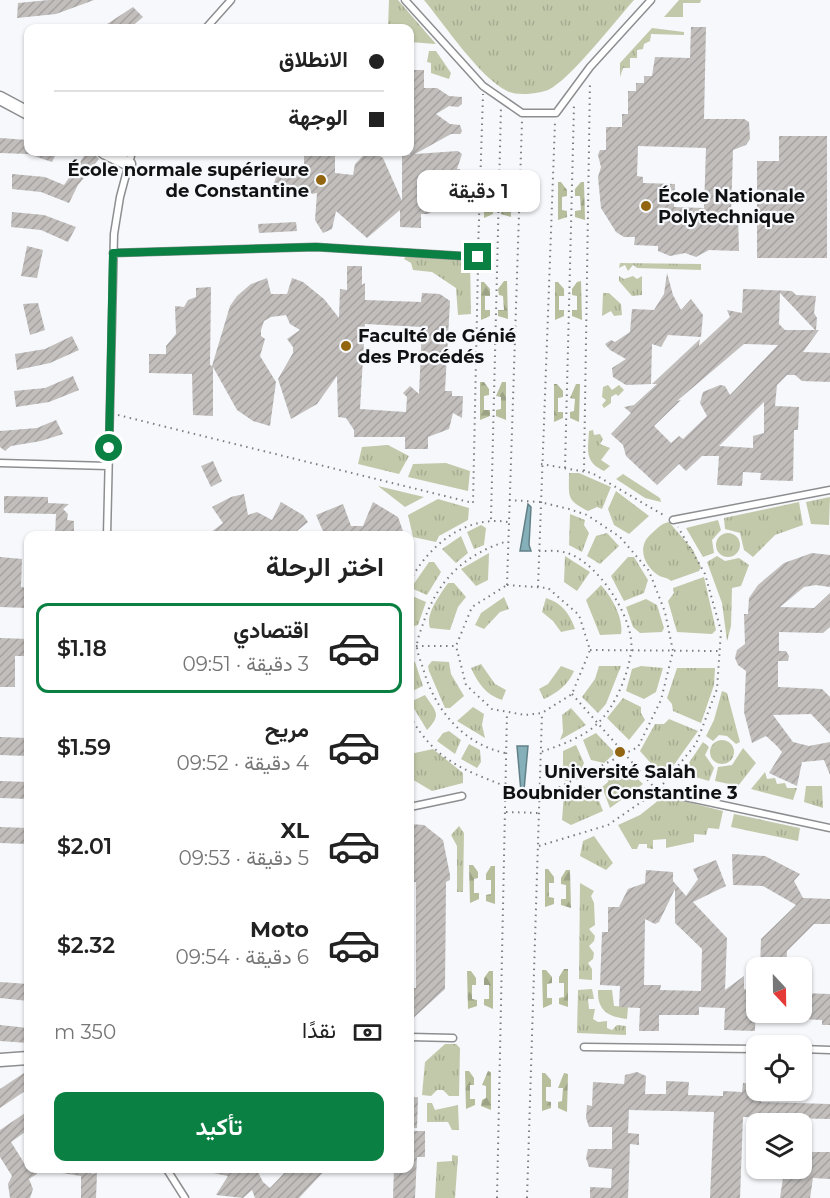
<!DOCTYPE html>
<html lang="ar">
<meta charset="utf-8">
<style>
:root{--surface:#fff;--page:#f2f2f2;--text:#222;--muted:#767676;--line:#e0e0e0;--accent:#0b8043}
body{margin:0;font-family:Montserrat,Vazirmatn,sans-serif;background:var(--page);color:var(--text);direction:rtl;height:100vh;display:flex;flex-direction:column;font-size:22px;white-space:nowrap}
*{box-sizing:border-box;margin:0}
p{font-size:20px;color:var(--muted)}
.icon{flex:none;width:33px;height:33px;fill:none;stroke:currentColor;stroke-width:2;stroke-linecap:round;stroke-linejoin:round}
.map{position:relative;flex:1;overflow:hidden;direction:ltr}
.drawer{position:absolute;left:24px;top:531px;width:390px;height:642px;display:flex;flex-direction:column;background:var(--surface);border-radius:12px;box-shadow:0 2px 4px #0004;direction:rtl}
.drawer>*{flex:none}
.banner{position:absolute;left:24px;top:24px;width:390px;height:132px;border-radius:12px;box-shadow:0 2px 4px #0004;direction:rtl;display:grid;align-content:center;height:132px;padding:0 30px;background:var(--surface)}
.needle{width:39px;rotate:158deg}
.fabs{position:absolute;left:746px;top:957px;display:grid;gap:12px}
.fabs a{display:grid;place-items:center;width:66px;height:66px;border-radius:12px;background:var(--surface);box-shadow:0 2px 4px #0004;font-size:30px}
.end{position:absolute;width:27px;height:27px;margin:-14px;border:8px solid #0b8043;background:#fff;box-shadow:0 0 0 3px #fff}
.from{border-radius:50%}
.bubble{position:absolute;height:42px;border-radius:12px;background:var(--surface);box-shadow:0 2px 4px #0004;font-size:20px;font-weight:600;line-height:42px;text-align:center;direction:rtl}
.banner b{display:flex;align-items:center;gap:21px;height:57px;font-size:22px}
.banner b+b{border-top:2px solid var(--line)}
.banner i{width:15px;height:15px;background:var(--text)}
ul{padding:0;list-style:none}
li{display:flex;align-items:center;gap:18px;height:90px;margin:0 12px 9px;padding:0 18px;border:3px solid transparent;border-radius:12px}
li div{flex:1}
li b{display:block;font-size:22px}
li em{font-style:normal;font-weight:600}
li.on{border-color:var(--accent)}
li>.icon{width:54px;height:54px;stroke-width:1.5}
h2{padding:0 30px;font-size:27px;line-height:72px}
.pay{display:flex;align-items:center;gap:15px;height:66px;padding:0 30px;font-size:22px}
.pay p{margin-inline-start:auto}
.button{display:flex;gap:12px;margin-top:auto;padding:12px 30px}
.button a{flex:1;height:69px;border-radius:12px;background:var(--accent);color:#fff;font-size:24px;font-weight:600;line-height:69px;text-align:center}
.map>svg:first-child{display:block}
.grass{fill:url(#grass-tufts)}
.forest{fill:url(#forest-firs)}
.water{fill:#85afb9;stroke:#628087;stroke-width:1.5}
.building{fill:url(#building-hatch);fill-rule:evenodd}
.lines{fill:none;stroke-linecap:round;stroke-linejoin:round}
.service-casing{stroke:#8c8e90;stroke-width:9}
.minor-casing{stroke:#8c8e90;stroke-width:15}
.path{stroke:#7c7d7f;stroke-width:2;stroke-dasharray:1.5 4.5;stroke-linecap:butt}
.service{stroke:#fff;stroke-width:6}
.minor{stroke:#fff;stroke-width:12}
.route{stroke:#0b8043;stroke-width:8}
.poi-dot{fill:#926510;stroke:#f6f8fb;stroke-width:2}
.labels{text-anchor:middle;stroke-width:4.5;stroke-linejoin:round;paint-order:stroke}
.poi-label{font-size:18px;font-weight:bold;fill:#101112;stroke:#f6f8fb;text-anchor:start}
</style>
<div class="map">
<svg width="830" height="1198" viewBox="0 0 830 1198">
<defs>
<pattern id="grass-tufts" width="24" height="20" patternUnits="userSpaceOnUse" patternTransform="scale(1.5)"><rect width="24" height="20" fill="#c2c9aa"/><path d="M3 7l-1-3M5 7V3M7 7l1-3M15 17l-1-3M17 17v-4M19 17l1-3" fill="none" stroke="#a6ac91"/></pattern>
<pattern id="forest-firs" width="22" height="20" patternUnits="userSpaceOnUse" patternTransform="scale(1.5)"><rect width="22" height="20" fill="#b6be9c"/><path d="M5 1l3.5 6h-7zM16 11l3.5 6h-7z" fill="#9ba285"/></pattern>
<pattern id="building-hatch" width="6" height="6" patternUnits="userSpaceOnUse" patternTransform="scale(1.5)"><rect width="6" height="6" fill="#c1bebc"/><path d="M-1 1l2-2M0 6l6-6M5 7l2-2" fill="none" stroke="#a5a2a1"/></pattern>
</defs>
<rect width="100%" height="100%" fill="#f6f8fb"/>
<path class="grass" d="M389,0H398L436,44L410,42V28H388Z
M424,0H634C615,21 571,79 548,90C538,94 516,96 507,91C480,78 444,24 424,0Z
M679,0H701L700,3H683V17H664Z
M652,28L684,32V35L651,34L650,41L644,44L643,49L637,50V58H630V68H623L620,77V63Z
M429,51H436L451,73L449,79L431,73V63L427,62Z
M406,256L470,260L471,314L458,315L456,288L432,272L413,270L411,263L404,259Z
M620,263L701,264V270L637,268L633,265L628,271L625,265L619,268Z
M619,276L624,279L633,276L637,279L642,276V295L632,296L619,281Z
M603,293H609L621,304L622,315L614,316L611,311L602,316Z
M608,385L612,390L619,385L624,390L618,396L616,394L611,397V403L604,408L602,405L606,400L602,397L603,387Z
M593,430L594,435L600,434L603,439L600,444L610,448L601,460L610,466L604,471C584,462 588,450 589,431Z
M388,445L409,456L399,474L358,464L362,447Z
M446,463L470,471L468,491L408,477L413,464Z
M569,473H579L611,487L602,509L597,507L588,511C566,500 569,497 569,473Z
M623,474L660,498L661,502L645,498L616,479Z
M378,486L424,497L405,507Z
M616,491L649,516L629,534L614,525L608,509Z
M830,497L829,525L811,524L806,502Z
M438,499L469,508L468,520L439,536L436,542L413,537L408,515Z
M799,502L803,525L775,535L753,557L744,550L740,533L725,529L724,518Z
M570,514L585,520L584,525L589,533L582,552L569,545Z
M718,520L721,530L712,540L714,553L703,557L686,528Z
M669,522L693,550L701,567L699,571L671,581C667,577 663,578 658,575C644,566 637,547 650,535C656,530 661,523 669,522Z
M481,525L486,528L484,545L474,549L467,532Z
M716 545a12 12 0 1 1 24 0a12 12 0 1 1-24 0Z
M607,533L619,546L600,564L587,556L596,536Z
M461,536L468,553L456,563L442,549Z
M489,553L488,580L476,586L461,569Z
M565,556L590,572L577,591L564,582Z
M717,556L725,561L739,558L749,565L741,586L732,588L731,626L727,641L722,603L707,562Z
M628,557H634L648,580L644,593L624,601L611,576Z
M429,562H434L441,572L427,595L411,588Z
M704,577L716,630L712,634L677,632L668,601L674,593L673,588Z
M448,583H454L466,597L458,607L450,630L430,628C425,614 440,595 448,583Z
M601,585C611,596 624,618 621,634L600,635L586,600Z
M410,595L426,602L418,625L410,627Z
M504,597L509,609L500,612L484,629L475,625L481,613Z
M546,598C562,603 570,614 575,629L561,632L553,621L542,612Z
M646,599L657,605L664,628L662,632L640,633L633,627L626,607Z
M410,661L415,662L423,686L410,692Z
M432,661L449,662L451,674L464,696L450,708H445L429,671L428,666Z
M481,664L495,684L506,690L502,700C486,695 478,683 471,668Z
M561,666L574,671C568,685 557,693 544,699L539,689L548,684Z
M599,666H621L606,704L598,713L582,697L595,679Z
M641,666L663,668L656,692L644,699L626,691L632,669Z
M677,668H715L714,685L701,723L673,711L672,704L667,698Z
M722,691L727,693L740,742L736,744L727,736L719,735L713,741L706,736L714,720Z
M425,695C436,712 442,714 427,730L410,702Z
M623,698L641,707V713L645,720L629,740L607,718Z
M473,707L484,714L482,725L485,738L457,721Z
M571,708L586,725L560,740L563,732L562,715Z
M669,719L698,731L666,776L663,777L640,751L655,724H664Z
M449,731L461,740L455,754L437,741L443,733Z
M596,733L615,753L604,763L591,760L583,740Z
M710 752a12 12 0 1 1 24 0a12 12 0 1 1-24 0Z
M703,742L709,747L705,755L714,768L709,781L682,773Z
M469,744L480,750L481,762L477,768L461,759Z
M576,745L584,763L579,774L580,778L566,781L563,778V751Z
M743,748L756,763L738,786L715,781L718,767L732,765Z
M433,749L463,773V783L432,791L410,778V754Z
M622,764L643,784L610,808L602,787L608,782L607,773Z
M765,772L767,779L775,778L777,784L785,783L787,788H797L793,800L751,789Z
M583,786L588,790L595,791L603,811L571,825L562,820L564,794Z
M806,786H822L823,808L804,802Z
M664,796L723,811L719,829L708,828L706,835L694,834V842L666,848V839L653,840V849L647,848V844H639L637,849H632L618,825L640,815Z
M734,814L800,828L798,841L731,827Z
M459,826L464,833L463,892H457V846L451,835Z
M594,836L613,863L606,870L580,856L583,841Z
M580,883L594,891L591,896L594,903L595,925L589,929L595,936L594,941L589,946L594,953L593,959L588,963L592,969V980L579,979Z
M592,989L594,999H588L589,1009H595L593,1019L598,1022L607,1021V1028L612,1030L617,1025L626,1026V1035L577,1033L578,990Z
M598,990H612L614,1006L628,1007L627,1019C608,1017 597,1010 598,990Z
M445,1044H456L460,1048L459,1096H449L443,1090H437L431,1096L422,1095L425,1062Z
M427,1103H432L435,1110L458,1105L459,1130H452L448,1122H427Z
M452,1155L458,1156L455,1198H435L437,1162L452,1161Z"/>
<path class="forest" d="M507,179H510L511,217L501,214V208H507L506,194L502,193L501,187Z
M484,180H487L493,187V193L488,194V208H493V214L484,218Z
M558,182H561L567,190V196L562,197V210L567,211V217L558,220Z
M581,182H584L585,220L575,217V211L581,210L580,196H575V189Z
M504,281H507L508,319L498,316V310H504L503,296L499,295L498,289Z
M581,281L582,320L572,316V310H577V296L572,295V289L577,282Z
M481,282H484L490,289V296H485V310H490V316L481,320Z
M555,282H558L564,289V296H559V310H564V316L555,320Z
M480,382H484L489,389V395L484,396V410H490V416L480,420Z
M502,382H506V420L496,416V410L501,409V397L496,396Z
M554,384H557L563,391V397L558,398V412H563V418L554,422Z
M576,384H580L579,422L570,418V412L574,411L575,399L570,398Z
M469,865H473L478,872V878L474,879V893H479V899L470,903Z
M491,866H495V904L486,901V895L491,894V880H486V874Z
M545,869H548L554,877V883H549V897L554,898V904L545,907Z
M566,870H570L571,908L561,905V899H566V885L561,884V878Z
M564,969H568V1007L559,1004V998L564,997V983H559V977Z
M542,970H546L552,977V983L547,984V998H552V1004L543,1008Z
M467,971H471L476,978V985H472V999L477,1000V1006L468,1009Z
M489,971H493V1009L484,1005V999H489V985H484V978Z
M465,1071H469L474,1078V1085H470V1099H475V1105L466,1109Z
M488,1071L491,1072V1110L481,1106L482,1100L486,1098V1086L482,1085Z
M542,1073H545L551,1080V1087H546V1101L551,1102V1108L542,1111Z
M564,1073L568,1074L567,1112L558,1108V1102L562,1101L563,1088H558Z"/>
<path class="water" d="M528,504L531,507L529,545L531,551H520Z
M517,746H528L524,790L521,792Z"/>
<path class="building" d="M49,0H94L56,14L17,18L18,3Z
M133,7L143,17L130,28H101Z
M691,27H706L704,119H744L749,122L750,139L746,145L733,150L731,215H738L739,251L709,250L696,257L685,253L670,256L658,251V246L634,245L635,237H624L616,232L601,208L598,177L601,167L598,155L600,150H606V127H622V114H628V91H636V83H644V76H652L655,57L690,58ZM638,146L706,148L704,208L674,207L675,184L643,183V177L637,176Z
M410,70H424V88H437L449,96L462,97V104L458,107L449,106L436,114L450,124L460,125L462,131L460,134H451L415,154L458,151L462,154L457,169H460L459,193L447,192L440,207L428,214H421V228L400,227V210L367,238L336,211L332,229L323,233L315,220L317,193L312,194L309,190L279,189L274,183L276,177L280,174L304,175V152H335V173L353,175L355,164L363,156L375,153L383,158L402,201V156L410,155Z
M779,136H827V258H757V161H779Z
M0,138L28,140V152H57L52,162L28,154L0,153Z
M87,152H93L99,159L78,185L69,203L41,192L12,189V174L45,177L64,185Z
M12,212L44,215L76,227L68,242L41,230L11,227Z
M296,222L297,231L259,233L258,224Z
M27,246L43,250L37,278L21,276Z
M347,266H362V285L365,283V300L421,302L422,293L440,294L450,301L445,391H452V396H463L462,418L453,413L449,429L428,437V449H405V437H354V430L346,418L338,417L337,376L317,404L291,419L278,379L293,353V347L287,339L300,330L290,324L286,315L271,317L264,321L261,330V336L265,339L260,356L276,382L270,426L253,421L237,410L213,367V416L193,415L192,374L149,373V354H166V346L176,334L175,306L184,307L188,300L196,297V288L211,287L210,365L212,366L230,306L237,296L251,284L267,278L271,294H287L292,278L303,282L324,299L339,318L340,289L347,290ZM365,324L422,327L419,394L410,386L403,393L407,397L406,412L360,409Z
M667,273L673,295L681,310L691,299L703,315L701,337L668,335L661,347L652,344L651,384L626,385L613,377L612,368L626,359L610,350L605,344L611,340L615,342L630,332L632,309L654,310L664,294Z
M743,289L792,291L796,295L816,296L814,313L817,318L816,330H819L803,352L830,353V382L802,381L795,375H787L777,385L775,406L799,407L798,430H794L793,481L760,480L761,473L743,472L742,486L717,485L719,456H702L686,471L679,464L657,485L626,456L623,445L611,434L631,413L624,407L634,405L657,384H652L700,339L699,346L730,317L727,310L742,313ZM780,293L815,330H785L779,324ZM744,344L778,345L730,395L725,386L720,385L703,392L700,403L707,416L683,439L679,436L671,443L654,426L681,400L677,401ZM764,402V433L753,436V448L719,446Z
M38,303L45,330L30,335L23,304Z
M72,336L79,350L50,363L17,370L15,354L45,349Z
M73,376L79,390L49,402L16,407L14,391L45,388Z
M56,420L63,434L41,441L11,446L5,451L0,447V431L37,428Z
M213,461L222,481L211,487L201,466Z
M244,494L248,515L257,512L272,520L281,502L303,515L308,522L291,536H206L223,523L212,507L231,497Z
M4,496L48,497V503L69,504L63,509L68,514L67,520L74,521V536H55L56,514L4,513Z
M373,502L398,517L403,531L395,536H325L316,515L343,504L351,526H363Z
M812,553L830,555V587L816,585L804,587L780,607L814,608L830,593V627L823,633L779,632V651H786L789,656L788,661H778V687L822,689L830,697V734L811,714L773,715L793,742L809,746L830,742V775L824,760L802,762L797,786L769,773L782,752L777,746L766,736L752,743L744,712L746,671L738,665L735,658L737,650L745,644L744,614H748L749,598L758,585L784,563Z
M0,557L22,559L21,587L28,588V608L0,607Z
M0,638L28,639V656H15V687H0Z
M0,737L28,738V756L0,755Z
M0,781L28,782V799L0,798Z
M410,824L424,825L443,840L450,875V880L446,882L445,989L410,1021V988H416V882H410Z
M0,827L28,828V844L0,843Z
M732,854L765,856L800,874L794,881L803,898L830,899V924H814L787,951L786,968H760L761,939L796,905L763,886L733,885Z
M716,860L726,886L693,902L727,938L725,990L744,976V989L756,992L755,1031L724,1030L725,1008L699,1007V1015H659V1031H639L640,1008L619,1007L620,986L600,985L602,932H608V907H619L628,889L645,883L646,870L673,872V881L686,896L698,879L693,869ZM675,889V923L702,949L701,991L660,990L661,985H644L645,919L655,924L659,922Z
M0,982L28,984V1001L0,998Z
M801,993L830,994V1025H822V1020L801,1019Z
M0,1025L28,1028V1043L0,1041Z
M637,1072L646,1076L645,1094H666V1081L689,1082L688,1095L723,1096V1091L742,1092L743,1083L756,1084V1090H761V1102L830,1104V1119L743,1117L740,1198H710L714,1112L629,1110L628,1133L639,1134V1145L630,1144L628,1198H590V1187L611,1188L612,1169L589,1167L586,1158L588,1149H612V1127H589L586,1118L587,1105L592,1106L593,1082L624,1084L625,1075Z
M24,1073L28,1080V1089L0,1108V1089Z
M418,1097L417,1128H410V1098Z
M28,1111V1130L11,1142L26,1166L28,1165V1168H34L37,1174L29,1179L33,1189L30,1198H10L8,1184L12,1176L0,1157V1130Z
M410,1131H425V1157H417L415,1198H393L394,1168H410Z
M801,1152H830V1179L813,1178L810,1198H780L783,1178L767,1177L768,1168H801Z
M62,1168H91L92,1174L97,1173L96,1198H81V1176L62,1173Z
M214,1168H256L263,1182L270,1188L289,1168H327L299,1198H255L252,1190L243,1198L216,1195L228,1176L213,1173Z"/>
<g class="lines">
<defs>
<path id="service" d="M405,0L483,86L522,113H556L590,67L651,0
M206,28L231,0
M113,253L316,247L478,257
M0,463L108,466
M673,520L830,490
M107,536L114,234L120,197L132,152
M657,791L830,828
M410,807L462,796
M410,1037L453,1038
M584,1047L756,1049
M801,1049L830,1050
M166,1168L185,1198"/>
<path id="minor" d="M0,98L28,113
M104,152L129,164
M0,1060L28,1058"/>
</defs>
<use href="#service" class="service-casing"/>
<use href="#minor" class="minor-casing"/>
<path class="path" d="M478,251L483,94
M118,415L473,503L478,265
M541,464L592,473L665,516
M565,468L574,105
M584,471L590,81
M509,500L540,502L569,509L587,515L620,537L649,571L665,612L673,651L661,700L638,747L540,797
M491,519L501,107
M539,551C548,551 559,550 567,553C598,562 636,620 631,652C628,675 615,707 598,723C583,738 560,745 541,752
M410,581C429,545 466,515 508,522
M507,585L522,121
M507,585L548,588L579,615L590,650L572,694L542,713L525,715L492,709L466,685L456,646L472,607Z
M538,587L555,122
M410,646H456
M590,650L719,651
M572,694L653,786
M410,716C434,759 461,769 505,786
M505,753C463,744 434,709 423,668C421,662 417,653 417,646C417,639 421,630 423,624C437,581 464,554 508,541
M663,784L696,744L717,689L721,631L705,574L678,527
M506,812L539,813
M539,846L608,825L650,796
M497,1198L507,712
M527,1198L542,713"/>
<use href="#service" class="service"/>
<use href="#minor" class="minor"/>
</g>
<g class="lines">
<path class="route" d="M109,448L113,253L316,247L478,257"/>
</g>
<g class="poi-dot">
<circle cx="321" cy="180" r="6"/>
<circle cx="646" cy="206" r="6"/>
<circle cx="346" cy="346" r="6"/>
<circle cx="620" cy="752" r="6"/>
</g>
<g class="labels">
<g class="poi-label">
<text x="309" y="176" text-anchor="end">École normale supérieure<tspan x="309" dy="21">de Constantine</tspan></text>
<text x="658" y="202">École Nationale<tspan x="658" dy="21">Polytechnique</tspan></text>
<text x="358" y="342">Faculté de Génié<tspan x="358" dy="21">des Procédés</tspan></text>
<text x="620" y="778" text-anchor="middle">Université Salah<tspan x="620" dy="21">Boubnider Constantine 3</tspan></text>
</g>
</g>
</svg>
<div class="fabs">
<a><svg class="needle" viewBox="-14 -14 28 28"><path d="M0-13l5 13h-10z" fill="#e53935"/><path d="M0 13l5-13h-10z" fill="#767676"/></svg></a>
<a><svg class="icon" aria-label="locate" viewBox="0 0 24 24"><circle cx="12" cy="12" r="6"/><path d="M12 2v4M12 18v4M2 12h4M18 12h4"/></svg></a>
<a><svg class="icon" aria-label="layers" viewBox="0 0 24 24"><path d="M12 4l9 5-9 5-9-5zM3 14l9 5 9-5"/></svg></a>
</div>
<i class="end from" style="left:109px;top:448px"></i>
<i class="end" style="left:478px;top:257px"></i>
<div class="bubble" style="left:417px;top:170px;width:123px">1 دقيقة</div>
<div class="banner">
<b><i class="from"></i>الانطلاق</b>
<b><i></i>الوجهة</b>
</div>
<section class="drawer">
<h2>اختر الرحلة</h2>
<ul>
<li class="on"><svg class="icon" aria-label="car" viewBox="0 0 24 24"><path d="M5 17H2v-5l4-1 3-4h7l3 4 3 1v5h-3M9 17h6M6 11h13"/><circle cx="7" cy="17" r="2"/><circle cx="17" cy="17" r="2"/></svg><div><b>اقتصادي</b><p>3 دقيقة · 09:51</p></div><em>$1.18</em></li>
<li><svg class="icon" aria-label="car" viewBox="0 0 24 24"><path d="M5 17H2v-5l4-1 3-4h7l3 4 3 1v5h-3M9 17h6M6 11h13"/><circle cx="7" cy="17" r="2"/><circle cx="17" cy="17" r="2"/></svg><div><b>مريح</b><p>4 دقيقة · 09:52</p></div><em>$1.59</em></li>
<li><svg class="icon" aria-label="car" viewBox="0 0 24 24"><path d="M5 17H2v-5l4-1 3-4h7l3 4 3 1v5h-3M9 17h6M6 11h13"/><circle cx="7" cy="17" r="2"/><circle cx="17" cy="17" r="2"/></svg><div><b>XL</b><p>5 دقيقة · 09:53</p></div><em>$2.01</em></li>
<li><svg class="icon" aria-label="car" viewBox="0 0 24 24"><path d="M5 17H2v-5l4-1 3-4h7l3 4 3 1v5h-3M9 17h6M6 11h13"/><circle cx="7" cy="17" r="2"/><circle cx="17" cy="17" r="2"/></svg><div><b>Moto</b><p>6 دقيقة · 09:54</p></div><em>$2.32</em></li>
</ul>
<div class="pay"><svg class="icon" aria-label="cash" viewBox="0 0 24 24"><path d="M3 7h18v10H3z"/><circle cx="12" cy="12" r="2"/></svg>نقدًا<p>350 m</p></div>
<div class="button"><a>تأكيد</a></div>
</section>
</div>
